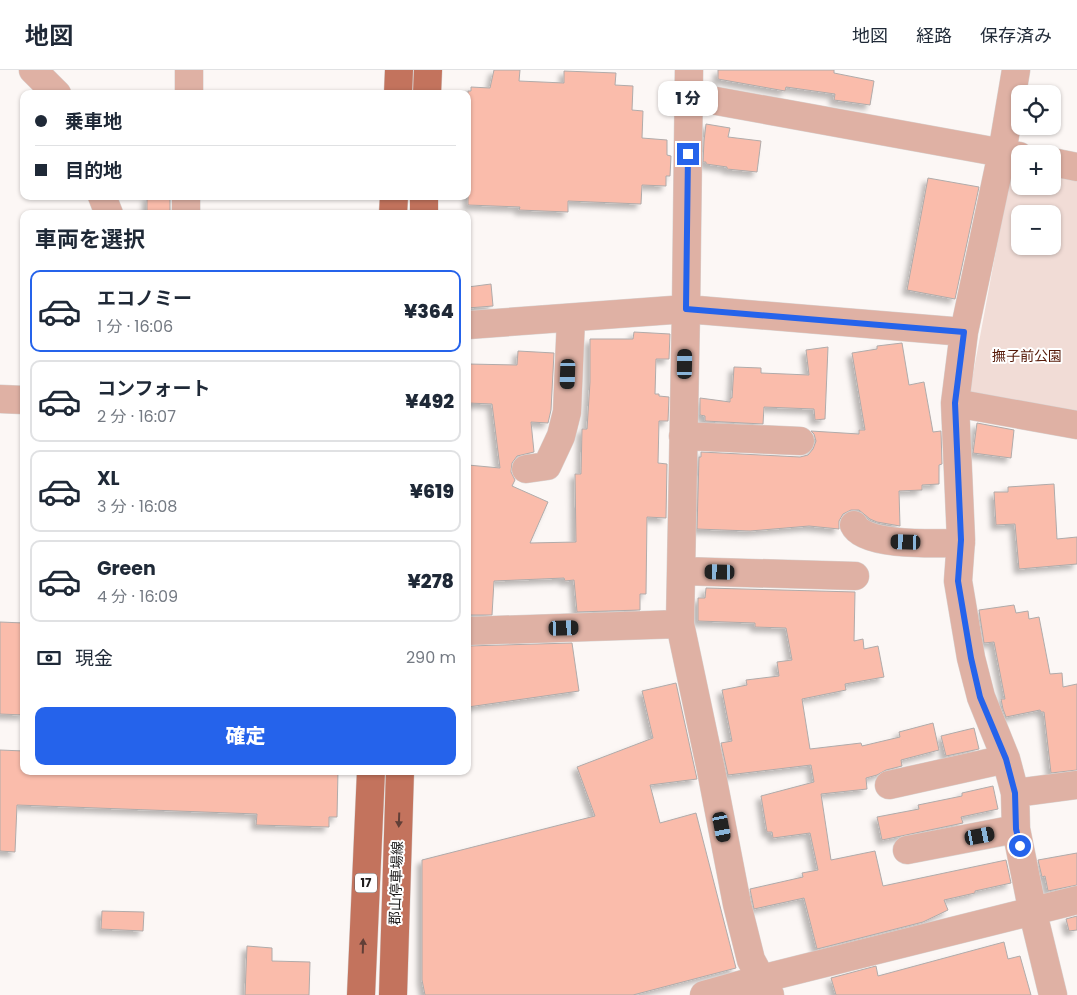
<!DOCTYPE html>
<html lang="ja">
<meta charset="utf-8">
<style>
:root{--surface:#fff;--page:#f2f2f3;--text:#1f2937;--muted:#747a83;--line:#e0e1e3;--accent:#2563eb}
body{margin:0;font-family:Poppins,"Noto Sans JP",sans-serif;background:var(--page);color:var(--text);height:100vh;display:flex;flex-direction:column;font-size:19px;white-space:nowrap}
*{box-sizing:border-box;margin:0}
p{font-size:16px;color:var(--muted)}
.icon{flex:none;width:28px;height:28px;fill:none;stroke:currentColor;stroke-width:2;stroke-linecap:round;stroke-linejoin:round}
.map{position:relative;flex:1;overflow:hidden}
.panel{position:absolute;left:20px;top:140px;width:451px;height:565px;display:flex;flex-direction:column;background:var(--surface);border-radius:10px;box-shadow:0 1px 4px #0004}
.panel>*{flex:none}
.banner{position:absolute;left:20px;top:20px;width:451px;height:110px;border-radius:10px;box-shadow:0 1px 4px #0004;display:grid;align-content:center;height:110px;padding:0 15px;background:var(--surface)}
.tools{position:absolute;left:1011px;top:15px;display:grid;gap:10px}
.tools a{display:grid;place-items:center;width:50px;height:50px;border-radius:10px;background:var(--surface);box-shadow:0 1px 4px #0004;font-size:25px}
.end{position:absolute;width:22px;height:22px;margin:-11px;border:6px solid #2563eb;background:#fff;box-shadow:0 0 0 2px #fff}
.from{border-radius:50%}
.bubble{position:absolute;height:35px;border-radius:10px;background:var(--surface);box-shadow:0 1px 4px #0004;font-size:16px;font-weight:800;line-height:35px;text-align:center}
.car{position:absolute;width:15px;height:30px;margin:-15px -8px;border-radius:6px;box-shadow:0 0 4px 1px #0007;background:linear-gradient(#222 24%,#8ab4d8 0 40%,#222 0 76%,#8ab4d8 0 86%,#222 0)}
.banner b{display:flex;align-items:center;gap:18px;height:48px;font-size:19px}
.banner b+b{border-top:1px solid var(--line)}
.banner i{width:12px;height:12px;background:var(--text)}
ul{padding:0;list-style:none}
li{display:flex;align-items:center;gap:15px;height:82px;margin:0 10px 8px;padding:0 5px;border:2px solid var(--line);border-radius:10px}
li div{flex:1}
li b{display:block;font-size:19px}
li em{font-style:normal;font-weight:800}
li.on{border-color:var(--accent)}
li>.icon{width:45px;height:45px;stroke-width:1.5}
h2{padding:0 15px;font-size:22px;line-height:60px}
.pay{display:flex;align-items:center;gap:12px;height:55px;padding:0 15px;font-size:19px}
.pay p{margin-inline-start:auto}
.primary-button{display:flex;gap:10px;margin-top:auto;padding:10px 15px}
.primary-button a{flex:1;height:58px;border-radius:10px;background:var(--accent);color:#fff;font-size:20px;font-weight:800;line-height:58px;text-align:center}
header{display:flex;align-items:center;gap:30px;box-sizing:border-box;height:70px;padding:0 25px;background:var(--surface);border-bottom:1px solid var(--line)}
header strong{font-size:24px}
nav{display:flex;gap:28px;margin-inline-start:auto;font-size:18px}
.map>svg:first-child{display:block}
.green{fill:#f1dcd6;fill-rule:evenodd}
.building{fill:#fabcab;stroke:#b0abaa;filter:url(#shadow)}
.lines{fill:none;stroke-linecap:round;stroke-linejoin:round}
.minor-casing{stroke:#d9d4d2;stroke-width:29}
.major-casing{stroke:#d9d4d2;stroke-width:29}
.minor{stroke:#dfb1a4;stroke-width:28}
.major{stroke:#c3735d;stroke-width:28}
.oneway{fill:#613f37}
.route{stroke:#2563eb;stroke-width:6}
.labels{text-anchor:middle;stroke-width:4;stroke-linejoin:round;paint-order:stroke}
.shield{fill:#fff;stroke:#626161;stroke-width:1}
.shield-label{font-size:12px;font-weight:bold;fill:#1f1d1d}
.park-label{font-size:14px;fill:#561a09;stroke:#fff}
.street-label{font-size:14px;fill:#1f1d1d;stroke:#fff}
</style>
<header>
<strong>地図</strong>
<nav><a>地図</a><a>経路</a><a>保存済み</a></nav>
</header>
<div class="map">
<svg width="1077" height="925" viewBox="0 0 1077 925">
<defs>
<filter id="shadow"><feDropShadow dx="-4.5" dy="4.5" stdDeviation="2.5" flood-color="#0004"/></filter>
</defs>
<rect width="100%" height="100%" fill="#fcf7f5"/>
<path class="green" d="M1012,94L1020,96V116H1052L1053,103L1077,108V345L969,326ZM1020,144H1052V176H1020Z"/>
<path class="building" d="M494,0H520L519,11L564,13V1L616,3L615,15L633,16L632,40L643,41L642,68L667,70V85L671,86L670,106H666V116L642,115L641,134L568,131V142L519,140L520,137L468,135V21H471V17L490,18Z
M718,0H834V3L874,11L870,35L834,30L835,24L786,17L785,21L718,9Z
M706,54L730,58L728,67L761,71L757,102L727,99V97L706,94V92H703L704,71Z
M928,108L979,117L955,229L907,220Z
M147,126H170V144H147Z
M491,214L493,236L468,238V217Z
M634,262L670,264L669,289H656L655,324H659V326L669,327L668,351H659L658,393L667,394L666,448L647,447L646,524H640V540L577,542L574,510L565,511L564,508L494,511L492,545H468V395L500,398L492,334L468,333V294L517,295L518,281L554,283L551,340L548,353L531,352L534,382L517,386L512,393L511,402L515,410L512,416L548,432L530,473L576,472L575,404H581L582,359H587L590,312V269H633Z
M902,273L909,315L924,312L933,362L941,361L942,394L939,395V414L922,415V420L899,421L900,456L877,452L870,449L859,440H851L843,444L839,451V459L809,456L750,461L697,459L699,387H701V382L800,387L808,385L813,379L816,371L814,364L811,361L859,364V360H865L852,283L877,279V276Z
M828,277L825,349L815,350L814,339L764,337L763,354L705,351V346L700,345V328L730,332V328H732L734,297L761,298V303L809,305L806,280Z
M977,353L1014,360L1011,388L973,383Z
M1054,414L1057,469L1077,467V494L1019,499L1015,454L996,455L994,422H1008V417Z
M706,518L855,522L854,571L863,569L864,579L878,576L884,607L845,614L846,620L802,629L810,679L861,673L862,676L900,667L899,662L933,653L939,680L901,690L902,696L886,700L877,705L866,708L867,719L821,724L831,790L875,781L883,816L1006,790L1011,813L975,821V823L944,830L948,840L923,852L817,879L804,828L754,839L750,819L803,807L802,803L818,800L810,763L773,768L772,762H767L761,726L814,712L811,695L728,705L721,673L732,671L722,620L747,615L746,610L779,606L777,592L792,590L786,558L755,557V553L698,551V528H705Z
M1014,535L1016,543L1028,541L1029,549L1039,547L1050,604L1062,603L1063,617L1077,614V700L1051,703L1044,642H1041L1040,640L1006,647L1003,639L1001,629H1005L994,572L984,573L979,540Z
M0,552L24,553V645L0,644Z
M572,573L579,621L468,637V576Z
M676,613L697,709L650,715L660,753L696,743L736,898L633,925H425L422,910V790L595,746L577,697L653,668L642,621Z
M974,658L979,679L946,686L941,666Z
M0,680L24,681V701H338L337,747H329V757L256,755L257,744L17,735L15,782L0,781Z
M993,716L998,739L961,747L963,753L882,770L877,747L919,739L918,735L962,726V723Z
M1077,783V815L1048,821L1045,806L1042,807L1038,790Z
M102,841L144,842L143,861L101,859Z
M1077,846V860L1069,861L1066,849Z
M1004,872L1008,889L1020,886L1031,925H836L831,908L876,896L878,906Z
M247,876L272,878V891L310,892L309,925H245Z"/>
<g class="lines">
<defs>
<path id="minor" d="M33,0L57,24
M689,0L686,239L680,554L711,700L737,834L751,890L770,925
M1016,0L1002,83L964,262L955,333L961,470L958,511L971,588L981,627L1006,689L1015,723L1016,759L1033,843L1053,925
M189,24V0
M689,26L1019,86
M1052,92L1077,97
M102,126L109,144
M186,144V126
M468,255L686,239L964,262
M0,329L24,330
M955,333L1077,355
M683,366L800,371
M526,399L547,396L561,366L567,342L571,248
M854,455C864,477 939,473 961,473
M681,501L855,506
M468,561L680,554
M889,715L1006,689
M1015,723L1077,715
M907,780L1016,759
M704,925L761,909L1077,830"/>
<path id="major" d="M398,24L399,0
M427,24L428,0
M393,144L394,126
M424,144V126
M361,925L371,701
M393,925L400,701"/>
</defs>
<use href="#minor" class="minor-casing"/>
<use href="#major" class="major-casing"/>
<use href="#minor" class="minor"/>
<use href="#major" class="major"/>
</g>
<defs><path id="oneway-solid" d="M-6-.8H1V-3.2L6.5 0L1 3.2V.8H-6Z" transform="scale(1.25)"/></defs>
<g class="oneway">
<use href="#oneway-solid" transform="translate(399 750) rotate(92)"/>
<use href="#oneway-solid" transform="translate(363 876) rotate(-88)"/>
</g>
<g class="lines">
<path class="route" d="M688,84L686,239L964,262L955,333L961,470L958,511L971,588L980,627L1006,689L1015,723L1016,759L1020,776"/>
</g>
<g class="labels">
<rect class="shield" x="355" y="803.5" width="22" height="19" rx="4"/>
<g class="shield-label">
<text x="366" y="817">17</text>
</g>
<g class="park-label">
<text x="1027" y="291">撫子前公園</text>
</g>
<g class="street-label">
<text transform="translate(396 813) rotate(-88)" y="5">郡山停車場線</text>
</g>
</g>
</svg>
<div class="tools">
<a><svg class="icon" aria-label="locate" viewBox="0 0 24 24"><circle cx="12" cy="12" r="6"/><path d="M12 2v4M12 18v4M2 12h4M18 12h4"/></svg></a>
<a>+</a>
<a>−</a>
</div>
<i class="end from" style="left:1020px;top:776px"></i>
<i class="end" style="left:688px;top:84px"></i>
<div class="bubble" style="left:658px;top:11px;width:60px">1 分</div>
<i class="car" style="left:685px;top:294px;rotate:1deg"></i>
<i class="car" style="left:568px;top:304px;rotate:182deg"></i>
<i class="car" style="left:906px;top:472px;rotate:272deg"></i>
<i class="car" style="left:720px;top:502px;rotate:271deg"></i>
<i class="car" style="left:564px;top:558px;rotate:88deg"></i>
<i class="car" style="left:722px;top:757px;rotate:169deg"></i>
<i class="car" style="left:980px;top:766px;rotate:79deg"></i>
<div class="banner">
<b><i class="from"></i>乗車地</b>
<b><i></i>目的地</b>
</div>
<section class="panel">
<h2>車両を選択</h2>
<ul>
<li class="on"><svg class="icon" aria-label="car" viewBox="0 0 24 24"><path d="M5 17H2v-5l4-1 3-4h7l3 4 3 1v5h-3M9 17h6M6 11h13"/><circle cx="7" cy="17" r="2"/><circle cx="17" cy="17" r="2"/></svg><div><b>エコノミー</b><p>1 分 · 16:06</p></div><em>¥364</em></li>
<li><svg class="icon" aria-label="car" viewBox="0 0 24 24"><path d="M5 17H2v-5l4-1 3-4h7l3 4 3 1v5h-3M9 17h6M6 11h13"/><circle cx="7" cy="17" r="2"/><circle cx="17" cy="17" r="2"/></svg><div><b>コンフォート</b><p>2 分 · 16:07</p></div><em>¥492</em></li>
<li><svg class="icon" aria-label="car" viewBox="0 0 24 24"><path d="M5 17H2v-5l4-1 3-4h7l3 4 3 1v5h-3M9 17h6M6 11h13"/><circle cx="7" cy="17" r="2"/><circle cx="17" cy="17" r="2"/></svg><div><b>XL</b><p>3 分 · 16:08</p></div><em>¥619</em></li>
<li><svg class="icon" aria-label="car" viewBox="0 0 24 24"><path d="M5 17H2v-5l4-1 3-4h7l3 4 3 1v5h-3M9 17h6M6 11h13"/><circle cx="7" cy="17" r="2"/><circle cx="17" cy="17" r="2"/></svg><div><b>Green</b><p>4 分 · 16:09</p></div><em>¥278</em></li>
</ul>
<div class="pay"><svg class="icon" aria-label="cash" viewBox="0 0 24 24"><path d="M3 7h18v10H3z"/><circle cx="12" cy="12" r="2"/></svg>現金<p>290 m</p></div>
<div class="primary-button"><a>確定</a></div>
</section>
</div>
